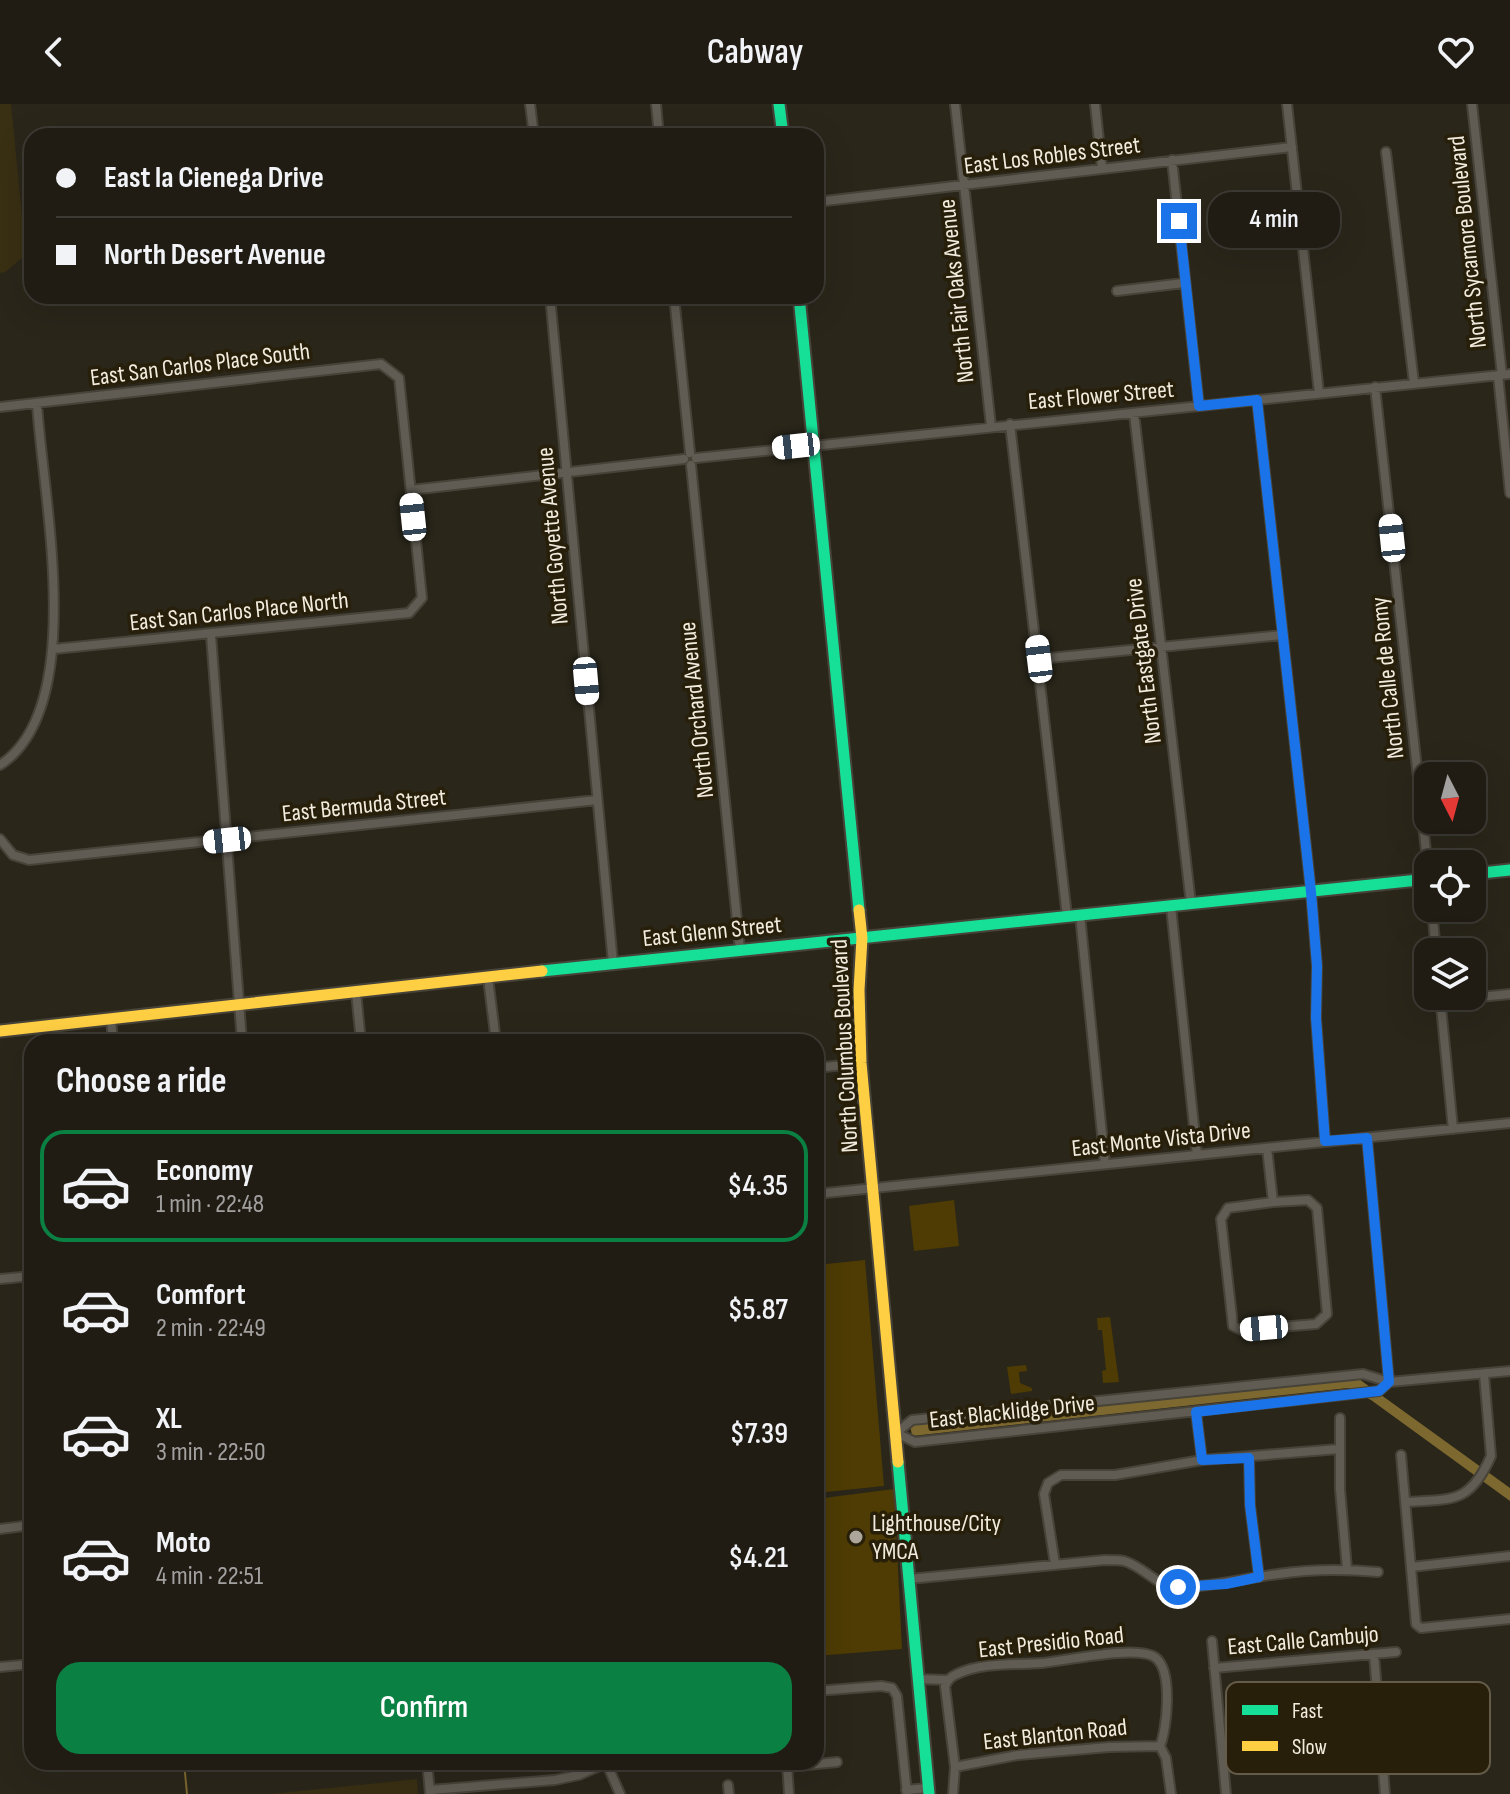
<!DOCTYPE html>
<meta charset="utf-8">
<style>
:root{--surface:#201c14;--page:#2d2922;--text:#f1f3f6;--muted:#a2a1a0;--line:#3d3a34;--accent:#0b8043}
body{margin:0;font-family:"Sofia Sans Condensed",sans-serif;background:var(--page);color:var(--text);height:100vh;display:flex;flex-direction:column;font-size:30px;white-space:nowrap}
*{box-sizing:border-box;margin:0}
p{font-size:26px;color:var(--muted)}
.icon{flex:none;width:44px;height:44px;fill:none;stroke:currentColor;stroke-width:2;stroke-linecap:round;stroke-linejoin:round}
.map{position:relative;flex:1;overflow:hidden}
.side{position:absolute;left:24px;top:930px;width:800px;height:736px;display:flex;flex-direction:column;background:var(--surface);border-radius:24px;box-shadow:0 8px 32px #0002,0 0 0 2px var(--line)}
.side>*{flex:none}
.guide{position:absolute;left:24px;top:24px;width:800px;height:176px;border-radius:24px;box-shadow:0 8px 32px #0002,0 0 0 2px var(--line);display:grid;align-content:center;height:176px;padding:0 32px;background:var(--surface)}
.needle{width:52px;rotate:174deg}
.fabs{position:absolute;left:1414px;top:658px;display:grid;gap:16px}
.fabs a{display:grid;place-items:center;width:72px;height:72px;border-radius:16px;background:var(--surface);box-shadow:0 8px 32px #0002,0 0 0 2px var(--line);font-size:40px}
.end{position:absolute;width:36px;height:36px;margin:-18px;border:10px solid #1a73e8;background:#fff;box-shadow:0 0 0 4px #fff}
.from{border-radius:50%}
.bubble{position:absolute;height:56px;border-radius:24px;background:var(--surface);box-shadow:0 8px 32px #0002,0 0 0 2px var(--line);font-size:26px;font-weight:600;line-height:56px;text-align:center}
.car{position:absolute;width:24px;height:48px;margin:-24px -12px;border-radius:10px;box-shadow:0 0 6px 2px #0007;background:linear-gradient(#fff 24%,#345 0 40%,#fff 0 76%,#345 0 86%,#fff 0)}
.guide b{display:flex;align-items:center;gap:28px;height:76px;font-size:30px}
.guide b+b{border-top:2px solid var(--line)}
.guide i{width:20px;height:20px;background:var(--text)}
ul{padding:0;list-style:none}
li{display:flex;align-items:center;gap:24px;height:112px;margin:0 16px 12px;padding:0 16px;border:4px solid transparent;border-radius:24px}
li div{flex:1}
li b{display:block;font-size:30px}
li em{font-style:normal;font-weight:600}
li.selected{border-color:var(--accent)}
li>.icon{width:72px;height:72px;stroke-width:1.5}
h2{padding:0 32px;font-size:36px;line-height:96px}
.action{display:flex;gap:16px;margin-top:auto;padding:16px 32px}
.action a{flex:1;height:92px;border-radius:24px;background:var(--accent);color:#fff;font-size:32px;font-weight:600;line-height:92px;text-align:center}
header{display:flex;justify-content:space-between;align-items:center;height:104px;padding:0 32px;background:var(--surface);font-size:36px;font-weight:600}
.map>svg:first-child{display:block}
.built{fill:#392f13}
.green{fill:#4e3c04}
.water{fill:#7d682f}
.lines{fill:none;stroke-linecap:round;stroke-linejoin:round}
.stream{stroke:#7d682f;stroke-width:2}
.street-casing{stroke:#474339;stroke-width:12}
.fast-casing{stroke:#474339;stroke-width:15}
.slow-casing{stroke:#474339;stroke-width:15}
.street{stroke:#605c53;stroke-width:8}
.fast{stroke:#16e098;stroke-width:11}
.slow{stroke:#ffcf43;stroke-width:11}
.route{stroke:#1a73e8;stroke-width:10}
.poi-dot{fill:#aca79a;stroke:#271f09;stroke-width:3}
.labels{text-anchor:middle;stroke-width:7;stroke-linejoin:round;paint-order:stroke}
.street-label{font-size:24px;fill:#f2ecdf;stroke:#271f09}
.poi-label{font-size:24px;fill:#f2ecdf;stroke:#271f09;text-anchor:start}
.key{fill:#271f09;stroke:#645c49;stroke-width:2}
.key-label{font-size:22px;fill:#f2ecdf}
</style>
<header><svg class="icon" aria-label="back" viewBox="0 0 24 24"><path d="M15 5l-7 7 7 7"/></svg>Cabway<svg class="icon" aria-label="heart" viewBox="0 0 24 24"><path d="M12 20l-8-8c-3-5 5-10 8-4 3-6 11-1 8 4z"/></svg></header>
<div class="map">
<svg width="1510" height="1690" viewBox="0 0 1510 1690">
<rect width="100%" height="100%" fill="#2a261a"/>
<path class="built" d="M0,0H11L26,151L5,168L0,169Z
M417,1675L418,1690H271L359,1681Z"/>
<path class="green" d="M954,1096L959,1142L914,1147L909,1102Z
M865,1156L884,1382L816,1389V1161Z
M1110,1213L1119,1278L1103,1279L1102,1267L1106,1266L1102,1226H1098L1097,1214Z
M1026,1261L1027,1267L1019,1268L1020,1279L1032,1284V1287L1011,1290L1007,1263Z
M894,1385L902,1545L816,1552V1395Z"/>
<path class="water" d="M1359,1275L1510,1384V1397L1371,1296L1348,1284L912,1332L910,1320Z"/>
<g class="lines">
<path class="stream" d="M184,1658L187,1690"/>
<defs>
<path id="street" d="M530,0L534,32
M656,0L659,32
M955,0L991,322
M1095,0L1102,64
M1287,0L1319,289
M1472,0L1502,271
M1386,48L1414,279
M1172,56L1199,302
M816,98L1292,43
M1117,187L1184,179
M550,192L613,859
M674,192L690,349
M1498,271L1510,389
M1375,283L1428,765
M1257,296L1311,788L1317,862L1316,914L1325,1037
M0,303L381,260L399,274L422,494L409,509L54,545
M1134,309L1191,800
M1010,320L1067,812
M696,354L1510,270
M691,361L740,846
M411,386L684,355
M211,531L242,938
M1039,555L1282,531
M0,661C89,603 42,390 37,299
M0,735L13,751L29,756L597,696
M1171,803L1197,1051
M1432,804L1436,848
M1080,811L1105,1060
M488,874L496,938
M356,888L361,938
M1440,892L1453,1025
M1440,897L1510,890
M111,915L113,938
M816,964L861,959
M1367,1034L1389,1278
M1267,1044L1273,1098L1228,1104L1221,1115L1233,1222L1241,1226L1316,1220L1327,1210L1317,1104L1308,1096L1273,1098
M816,1090L1510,1019
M0,1175L32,1172
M1389,1278L1379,1287L915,1338L896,1329L912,1316L1363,1270L1389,1278L1510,1267
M1196,1308L1202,1356
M1340,1314V1385L1347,1465
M1401,1351L1416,1520L1421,1524L1510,1515
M1249,1354L1250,1401L1259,1473
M1406,1398C1452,1395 1470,1400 1491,1352L1484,1270
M0,1425L32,1421
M1055,1460L1044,1390L1048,1379L1061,1371H1115L1202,1356L1339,1345
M1411,1463L1510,1452
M909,1475L1105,1456C1111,1456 1118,1456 1124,1457C1145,1463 1156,1483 1179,1483C1213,1483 1245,1474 1278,1470C1311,1465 1345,1465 1378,1468
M1212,1537L1226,1690
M1374,1550L1385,1690
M0,1563L32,1560
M1214,1564L1396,1548
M918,1575L948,1576
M816,1587L881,1582L892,1584L897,1592L907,1690
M1160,1642L1166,1654L1171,1690
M1222,1647L1381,1630
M427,1658L430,1689
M606,1658L620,1690
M787,1659L789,1690
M787,1663L837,1658
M955,1663L1018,1651L1109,1643L1160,1642
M728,1681L729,1690
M430,1686L555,1676L579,1671L606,1659
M906,1686L928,1684
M953,1690L955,1663L945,1582C948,1576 950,1573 957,1570C983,1558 1014,1561 1042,1559C1065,1557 1139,1540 1156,1554C1173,1568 1167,1625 1160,1642"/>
<path id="fast" d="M779,0L783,32
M799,192L859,806
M1472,770L1510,766
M542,867L1428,775
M898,1358L929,1690"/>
<path id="slow" d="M859,806L862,834L859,886L861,959L898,1358
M0,927L542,867"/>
</defs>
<use href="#street" class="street-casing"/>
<use href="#fast" class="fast-casing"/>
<use href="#slow" class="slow-casing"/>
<use href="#street" class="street"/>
<use href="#fast" class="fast"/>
<use href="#slow" class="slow"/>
</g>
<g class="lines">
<path class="route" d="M1178,1483L1226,1480L1259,1473L1250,1401L1249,1354L1202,1356L1196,1308L1379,1287L1389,1278L1367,1034L1325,1037L1316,914L1317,862L1311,788L1257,296L1199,302L1179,117"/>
</g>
<circle class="poi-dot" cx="856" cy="1433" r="8"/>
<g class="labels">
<g class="street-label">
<text transform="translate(1052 51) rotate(-7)" y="8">East Los Robles Street</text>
<text transform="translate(1467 138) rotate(-96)" y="8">North Sycamore Boulevard</text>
<text transform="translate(956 187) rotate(-96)" y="8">North Fair Oaks Avenue</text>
<text transform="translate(200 260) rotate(-7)" y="8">East San Carlos Place South</text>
<text transform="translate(1101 291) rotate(-5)" y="8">East Flower Street</text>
<text transform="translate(552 432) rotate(-95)" y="8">North Goyette Avenue</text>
<text transform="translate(239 507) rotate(-6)" y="8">East San Carlos Place North</text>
<text transform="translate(1143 557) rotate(-97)" y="8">North Eastgate Drive</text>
<text transform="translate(1387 574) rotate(-96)" y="8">North Calle de Romy</text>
<text transform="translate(696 606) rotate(-96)" y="8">North Orchard Avenue</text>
<text transform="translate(364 701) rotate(-6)" y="8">East Bermuda Street</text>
<text transform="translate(712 827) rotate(-6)" y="8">East Glenn Street</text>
<text transform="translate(844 942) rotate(-93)" y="8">North Columbus Boulevard</text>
<text transform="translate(1161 1035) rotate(-6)" y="8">East Monte Vista Drive</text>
<text transform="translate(1012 1307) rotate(-6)" y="8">East Blacklidge Drive</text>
<text transform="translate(1303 1536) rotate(-5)" y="8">East Calle Cambujo</text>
<text transform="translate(1051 1538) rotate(-6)" y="8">East Presidio Road</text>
<text transform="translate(1055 1630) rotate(-6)" y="8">East Blanton Road</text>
</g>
<g class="poi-label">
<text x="872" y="1427">Lighthouse/City<tspan x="872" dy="28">YMCA</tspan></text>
</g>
</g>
<rect x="1226" y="1578" width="264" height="92" rx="12" class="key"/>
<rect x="1242" y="1601" width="36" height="10" fill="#16e098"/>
<rect x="1242" y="1637" width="36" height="10" fill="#ffcf43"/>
<g class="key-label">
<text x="1292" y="1614">Fast</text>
<text x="1292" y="1650">Slow</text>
</g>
</svg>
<div class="fabs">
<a><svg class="needle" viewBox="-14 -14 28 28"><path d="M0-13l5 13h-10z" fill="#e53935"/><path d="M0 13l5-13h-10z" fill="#a2a1a0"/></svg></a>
<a><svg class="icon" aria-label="locate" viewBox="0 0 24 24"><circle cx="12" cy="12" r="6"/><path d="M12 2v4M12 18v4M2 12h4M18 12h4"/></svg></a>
<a><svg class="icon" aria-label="layers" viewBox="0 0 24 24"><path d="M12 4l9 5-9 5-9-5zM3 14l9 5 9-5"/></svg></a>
</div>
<i class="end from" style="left:1178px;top:1483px"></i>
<i class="end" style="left:1179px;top:117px"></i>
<div class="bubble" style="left:1208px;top:88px;width:132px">4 min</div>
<i class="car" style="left:796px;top:342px;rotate:264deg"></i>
<i class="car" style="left:413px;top:413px;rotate:354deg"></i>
<i class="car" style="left:1392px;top:434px;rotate:354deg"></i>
<i class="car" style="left:1039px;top:555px;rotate:353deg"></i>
<i class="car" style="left:586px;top:577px;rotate:175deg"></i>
<i class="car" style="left:227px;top:736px;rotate:264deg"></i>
<i class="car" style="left:1264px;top:1224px;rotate:265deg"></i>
<div class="guide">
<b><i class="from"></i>East la Cienega Drive</b>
<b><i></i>North Desert Avenue</b>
</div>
<section class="side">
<h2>Choose a ride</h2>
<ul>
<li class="selected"><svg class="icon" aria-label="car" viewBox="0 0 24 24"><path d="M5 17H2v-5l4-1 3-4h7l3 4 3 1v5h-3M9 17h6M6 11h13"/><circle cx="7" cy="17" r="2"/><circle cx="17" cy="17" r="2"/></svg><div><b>Economy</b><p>1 min · 22:48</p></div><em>$4.35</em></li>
<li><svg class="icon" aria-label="car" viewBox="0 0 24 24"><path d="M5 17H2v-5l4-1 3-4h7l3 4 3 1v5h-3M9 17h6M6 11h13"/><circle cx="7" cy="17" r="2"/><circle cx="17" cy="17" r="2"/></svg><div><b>Comfort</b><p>2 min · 22:49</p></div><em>$5.87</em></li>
<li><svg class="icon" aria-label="car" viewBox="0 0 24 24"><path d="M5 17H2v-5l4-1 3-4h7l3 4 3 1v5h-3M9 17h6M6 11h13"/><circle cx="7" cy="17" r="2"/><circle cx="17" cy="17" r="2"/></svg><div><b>XL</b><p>3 min · 22:50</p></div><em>$7.39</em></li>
<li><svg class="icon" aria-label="car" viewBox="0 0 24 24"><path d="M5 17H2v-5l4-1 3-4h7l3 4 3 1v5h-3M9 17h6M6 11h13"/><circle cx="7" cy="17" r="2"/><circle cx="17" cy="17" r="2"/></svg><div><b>Moto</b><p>4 min · 22:51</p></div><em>$4.21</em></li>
</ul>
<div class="action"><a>Confirm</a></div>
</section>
</div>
